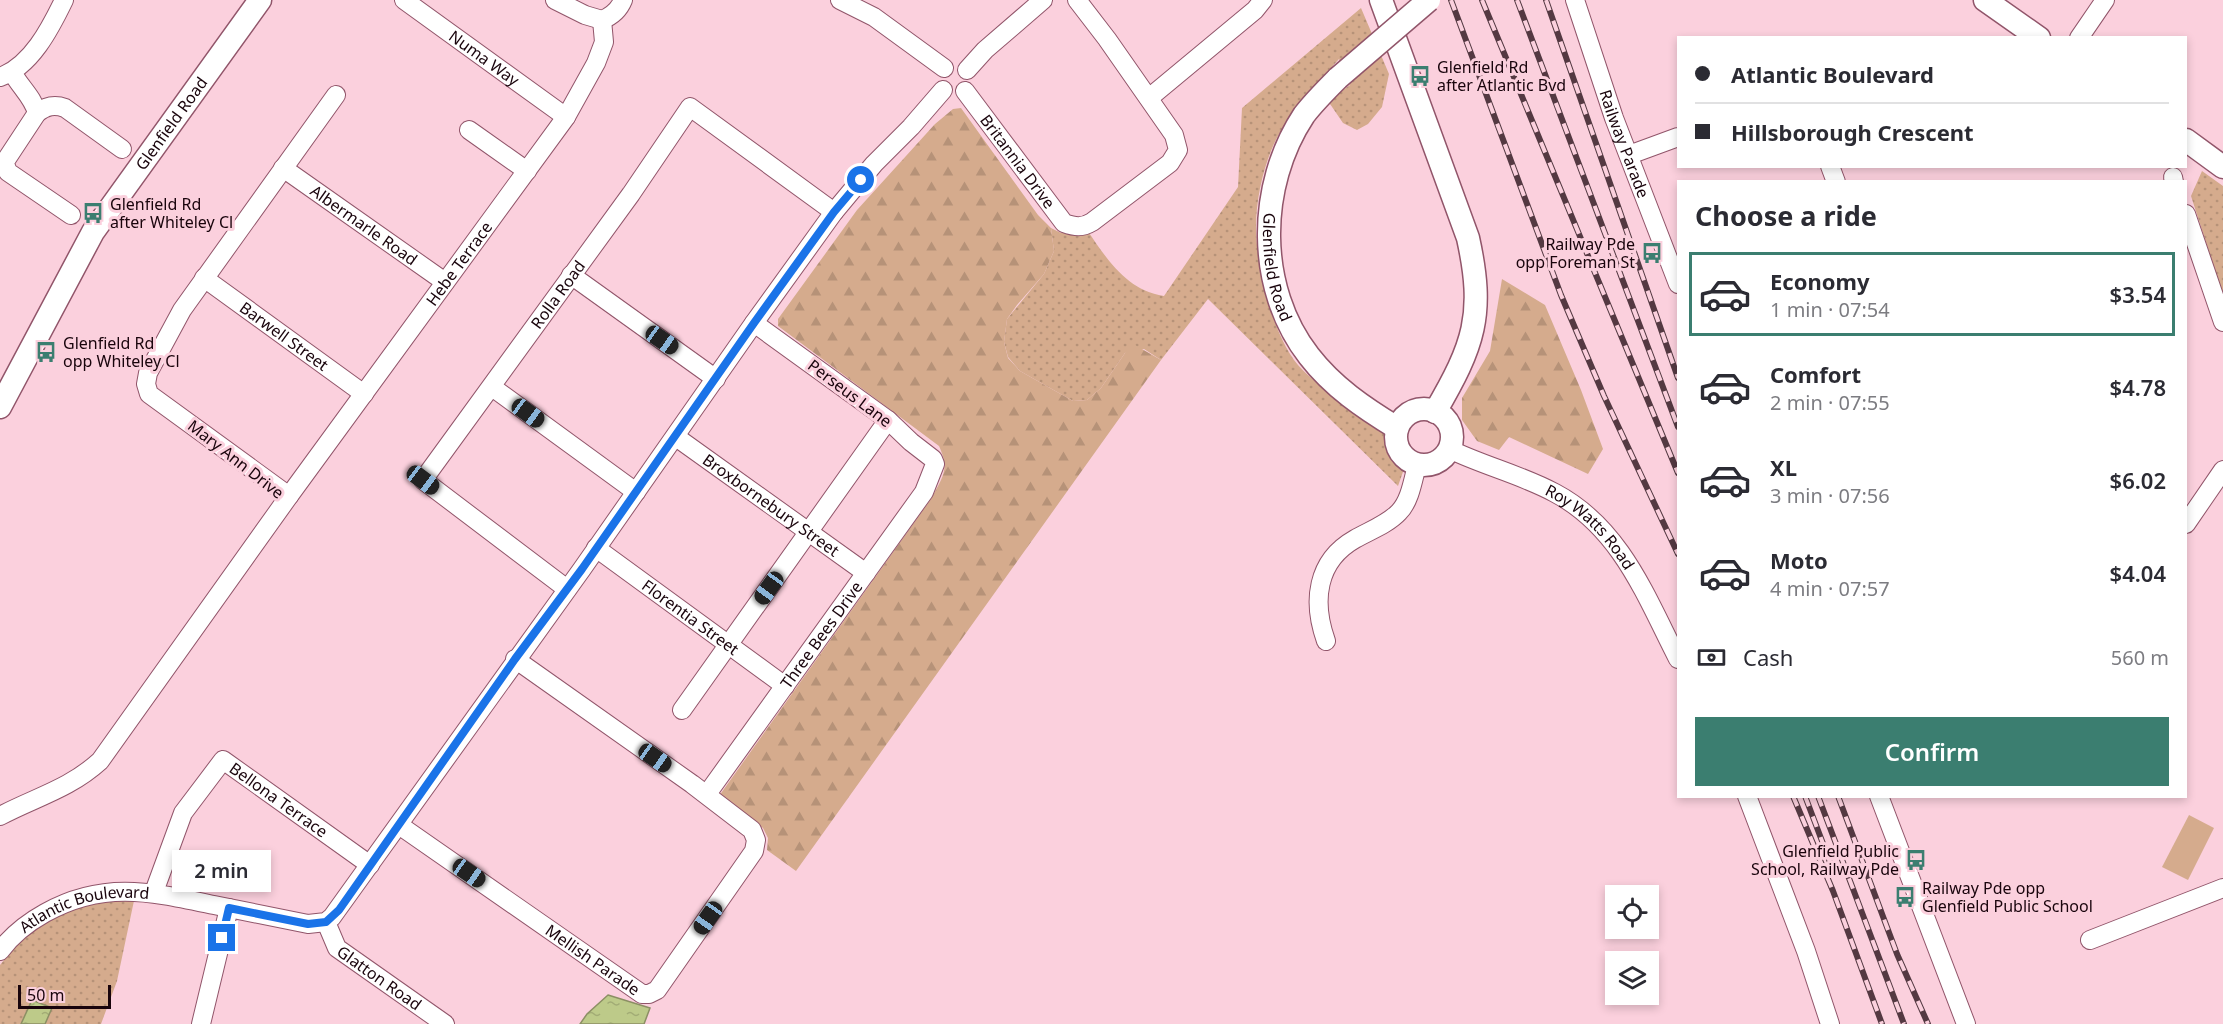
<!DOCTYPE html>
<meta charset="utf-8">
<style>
:root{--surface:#fff;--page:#f7f7f7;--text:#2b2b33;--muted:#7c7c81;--line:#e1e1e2;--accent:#3b7e70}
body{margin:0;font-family:"Noto Sans",sans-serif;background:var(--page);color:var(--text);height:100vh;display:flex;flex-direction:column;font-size:22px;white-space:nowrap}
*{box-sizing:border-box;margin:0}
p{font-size:20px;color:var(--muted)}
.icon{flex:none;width:33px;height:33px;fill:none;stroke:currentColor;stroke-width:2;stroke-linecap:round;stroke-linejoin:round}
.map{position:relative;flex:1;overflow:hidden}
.side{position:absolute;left:1677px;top:180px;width:510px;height:618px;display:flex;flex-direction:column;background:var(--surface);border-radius:0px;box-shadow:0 3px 9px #0003}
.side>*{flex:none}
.guide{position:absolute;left:1677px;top:36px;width:510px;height:132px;border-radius:0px;box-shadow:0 3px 9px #0003;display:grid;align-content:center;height:132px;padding:0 18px;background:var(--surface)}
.buttons{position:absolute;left:1605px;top:885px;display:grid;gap:12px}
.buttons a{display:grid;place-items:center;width:54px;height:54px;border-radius:0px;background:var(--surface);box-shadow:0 3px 9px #0003;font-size:30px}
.scale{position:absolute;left:18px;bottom:15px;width:93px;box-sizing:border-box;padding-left:6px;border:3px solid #19040c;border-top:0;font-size:16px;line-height:21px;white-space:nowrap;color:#19040c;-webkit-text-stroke:4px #fbd0dd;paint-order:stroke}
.end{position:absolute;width:27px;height:27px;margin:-14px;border:8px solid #1a73e8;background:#fff;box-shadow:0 0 0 3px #fff}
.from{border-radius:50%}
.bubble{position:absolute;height:42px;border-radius:0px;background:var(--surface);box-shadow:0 3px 9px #0003;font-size:20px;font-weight:600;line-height:42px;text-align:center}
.car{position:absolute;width:18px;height:36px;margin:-18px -9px;border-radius:8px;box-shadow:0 0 4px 2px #0007;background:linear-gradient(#222 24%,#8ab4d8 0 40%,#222 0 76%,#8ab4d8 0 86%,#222 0)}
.guide b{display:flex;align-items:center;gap:21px;height:57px;font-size:22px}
.guide b+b{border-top:2px solid var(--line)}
.guide i{width:15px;height:15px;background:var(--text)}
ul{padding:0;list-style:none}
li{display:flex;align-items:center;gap:18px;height:84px;margin:0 12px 9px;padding:0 6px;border:3px solid transparent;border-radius:0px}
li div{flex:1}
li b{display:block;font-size:22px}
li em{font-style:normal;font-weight:600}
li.active{border-color:var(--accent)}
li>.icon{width:54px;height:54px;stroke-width:1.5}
h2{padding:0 18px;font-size:27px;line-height:72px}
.pay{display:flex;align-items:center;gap:15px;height:66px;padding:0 18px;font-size:22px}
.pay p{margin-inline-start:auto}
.action{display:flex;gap:12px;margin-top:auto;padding:12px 18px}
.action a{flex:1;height:69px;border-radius:0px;background:var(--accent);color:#fff;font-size:24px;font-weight:600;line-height:69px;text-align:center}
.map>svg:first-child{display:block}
.green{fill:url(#green-dots)}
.forest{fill:url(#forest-firs)}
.pitch{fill:#d5ab8d}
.water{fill:url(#water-ripples);stroke:#8c8f64;stroke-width:1.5}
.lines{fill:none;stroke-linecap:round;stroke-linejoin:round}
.minor-casing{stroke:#91556a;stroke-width:20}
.major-casing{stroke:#91556a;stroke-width:25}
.minor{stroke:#fff;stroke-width:18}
.major{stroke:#fff;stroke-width:22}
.rail-casing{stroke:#543942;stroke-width:6}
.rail{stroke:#fbd0dd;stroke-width:4;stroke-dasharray:11;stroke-linecap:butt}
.major-bridge-casing{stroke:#91556a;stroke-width:25;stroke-linecap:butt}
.major-bridge{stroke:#fff;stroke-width:22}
.route{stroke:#1a73e8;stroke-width:8}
.labels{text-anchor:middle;stroke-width:6;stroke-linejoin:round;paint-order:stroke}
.street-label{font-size:16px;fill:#19040c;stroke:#fbd0dd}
.poi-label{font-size:16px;fill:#19040c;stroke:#fbd0dd;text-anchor:start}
</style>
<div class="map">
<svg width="2223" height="1024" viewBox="0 0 2223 1024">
<defs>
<pattern id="green-dots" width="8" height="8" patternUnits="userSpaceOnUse" patternTransform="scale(1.5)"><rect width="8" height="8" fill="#d5ab8d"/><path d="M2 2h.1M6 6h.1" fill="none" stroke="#b69278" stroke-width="1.8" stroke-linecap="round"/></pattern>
<pattern id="forest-firs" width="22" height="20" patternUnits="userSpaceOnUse" patternTransform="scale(1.5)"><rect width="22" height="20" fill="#d5ab8d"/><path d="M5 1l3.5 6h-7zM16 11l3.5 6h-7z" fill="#b69278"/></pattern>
<pattern id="water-ripples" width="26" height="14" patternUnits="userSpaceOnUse" patternTransform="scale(1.5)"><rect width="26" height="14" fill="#bdca89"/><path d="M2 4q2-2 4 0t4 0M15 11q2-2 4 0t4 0" fill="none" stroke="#a2ac75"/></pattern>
</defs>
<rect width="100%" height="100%" fill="#fbd0dd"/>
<path class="green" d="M1361,8L1389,74L1382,107L1368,124L1357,130L1343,123L1328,101L1350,85L1339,59C1315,86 1285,116 1271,151C1262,173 1256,202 1256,227C1256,265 1273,336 1298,365C1322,393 1360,405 1384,433C1388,438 1389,444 1392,450C1395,456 1400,463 1404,469L1398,486L1208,299L1161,360L1144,349L1125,353L1101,388L1087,400L1073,401L1020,371L1008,357L1004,342L1007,319L1044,274L1054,251L1051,228L1061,233L1087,230C1107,259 1126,290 1164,296L1238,187L1242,108Z
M2202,171L2223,186V295L2191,196Z
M135,896L117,981L101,1024H0V965L26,933L74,904Z"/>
<path class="forest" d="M961,108L1038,215L1051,228L1054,251L1044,274L1017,305L1007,319L1004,342L1008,358L1020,371L1073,401L1087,400L1101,388L1125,353L1135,345L1161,360L796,871L767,850L768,838L763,828L719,796L931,499C943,476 950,470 939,446L778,326V319L857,210L935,124L953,109Z
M1502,279L1545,305L1581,390L1603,449L1588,474L1509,437L1499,450L1477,441L1462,420V398L1490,351Z"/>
<path class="pitch" d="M2189,815L2214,828L2188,880L2162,867Z"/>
<path class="water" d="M608,995L650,1008L644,1024H580L587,1014Z
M32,1000L52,1008L45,1024H21Z"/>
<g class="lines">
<defs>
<g id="minor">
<path id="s1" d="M404,0L566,117"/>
<path d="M555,0L585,15L602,20C612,16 619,10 623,0"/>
<path d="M840,0L874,17L944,68"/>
<path id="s2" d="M1575,0L1614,118L1678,284"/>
<path d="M2079,38L2105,0"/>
<path d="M967,70L985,50L1043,0"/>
<path d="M12,72C20,87 33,97 37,113L6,160L5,164L8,172L71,215"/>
<path d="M0,77C31,66 50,29 64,0"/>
<path id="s3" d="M965,91L1064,223C1075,227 1082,228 1092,222L1170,163L1178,150L1174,135L1107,39L1077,0"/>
<path d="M1149,98L1255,10L1263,0"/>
<path d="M37,113C46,106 54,104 65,108L122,149"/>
<path d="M469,130L527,171"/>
<path d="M1629,155L1678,137"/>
<path d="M1830,166L1836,182"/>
<path id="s4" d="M283,168L445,282"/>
<path d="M2173,177L2174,182"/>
<path d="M2186,214L2223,322"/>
<path d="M571,275L716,379"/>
<path id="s5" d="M204,278L364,394"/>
<path d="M492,387L636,492"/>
<path id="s6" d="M676,437L866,573"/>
<path id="s7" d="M1449,449C1484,466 1522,475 1555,493C1621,528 1646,597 1678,659"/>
<path id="s8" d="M289,496L566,117L596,63L604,42L602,20"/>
<path d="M2186,524L2223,470"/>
<path id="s9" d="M596,548L785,686"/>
<path id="s10" d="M567,589L423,480L631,194L690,107L834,212"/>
<path d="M1326,641C1312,602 1316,561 1355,539C1369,531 1388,524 1399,512C1410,501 1413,480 1417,465"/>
<path d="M682,710L888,420"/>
<path id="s11" d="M707,794L924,492L935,464L933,459L911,442L888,420L754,323"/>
<path d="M1747,796L1806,951L1830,1024"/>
<path d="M1879,796L1966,1024"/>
<path d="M0,816C36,797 69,789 100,761L289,496L149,394L146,384L148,373L182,310L336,95"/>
<path id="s12" d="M399,825L642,994H649L657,990L754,851L756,840L752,830L692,784L515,659"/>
<path id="s13" d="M154,892L183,813L223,760L370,865"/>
<path id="s14" d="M326,922L337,948L445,1024"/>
<path d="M2090,940L2223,888"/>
<path id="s15" d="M0,951C12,935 27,923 45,913C104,880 152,892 214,905C245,911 277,918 308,924L326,922L332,917L582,569L754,323L834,212L874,164L911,127L943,90"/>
<path d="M201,1024L229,908"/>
</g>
<g id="major">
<path d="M1381,0L1468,238C1485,315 1474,345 1435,412"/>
<path d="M1985,0L2039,38"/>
<path id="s16" d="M1338,78C1326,90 1314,102 1304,115C1257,186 1256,288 1309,356C1333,387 1364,408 1397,428"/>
<path d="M2186,140L2223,167"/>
<path id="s17" d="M0,407L93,232L260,0"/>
<circle cx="1424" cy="437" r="28"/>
</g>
</defs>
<use href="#minor" class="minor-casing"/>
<use href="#major" class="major-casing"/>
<use href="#minor" class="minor"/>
<use href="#major" class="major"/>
<defs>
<path id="rail" d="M1451,0L1561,295L1604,396L1678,554
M1482,0L1678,473
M1517,0L1678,427
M1546,0L1678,378
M1793,796L1833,891L1882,1024
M1805,796L1833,870
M1818,796L1904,1024
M1838,796L1897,954L1928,1024"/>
</defs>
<use href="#rail" class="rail-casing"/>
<use href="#rail" class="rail"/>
<defs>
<path id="major-bridge" d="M1338,78L1429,0"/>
</defs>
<use href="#major-bridge" class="major-bridge-casing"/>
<use href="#major-bridge" class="major-bridge"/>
</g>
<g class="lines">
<path class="route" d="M222,938L229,908L308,924L326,922L339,910L515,659L582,569L754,323L834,212L861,180"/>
</g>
<defs>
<symbol id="bus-bare" viewBox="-9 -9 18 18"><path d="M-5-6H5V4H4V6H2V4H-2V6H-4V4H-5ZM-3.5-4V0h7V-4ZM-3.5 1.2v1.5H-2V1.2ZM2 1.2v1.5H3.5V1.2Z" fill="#3b7e70" stroke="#fbd0dd" stroke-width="2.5" paint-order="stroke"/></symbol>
</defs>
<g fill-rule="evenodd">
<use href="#bus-bare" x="1405" y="61" width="30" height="30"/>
<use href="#bus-bare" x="78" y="198" width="30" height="30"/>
<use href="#bus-bare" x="1637" y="238" width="30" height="30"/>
<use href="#bus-bare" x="31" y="337" width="30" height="30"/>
<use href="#bus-bare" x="1901" y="845" width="30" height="30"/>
<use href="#bus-bare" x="1890" y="882" width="30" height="30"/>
</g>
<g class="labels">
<g class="street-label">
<text dy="6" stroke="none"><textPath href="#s1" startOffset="99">Numa Way</textPath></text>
<text dy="6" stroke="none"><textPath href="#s17" startOffset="332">Glenfield Road</textPath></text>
<text dy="6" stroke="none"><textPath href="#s2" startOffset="152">Railway Parade</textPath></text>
<text dy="6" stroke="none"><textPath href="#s3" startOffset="88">Britannia Drive</textPath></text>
<text dy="6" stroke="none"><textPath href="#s4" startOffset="99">Albermarle Road</textPath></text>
<text dy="6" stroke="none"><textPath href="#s8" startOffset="288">Hebe Terrace</textPath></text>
<text dy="6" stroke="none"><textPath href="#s16" startOffset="210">Glenfield Road</textPath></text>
<text dy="6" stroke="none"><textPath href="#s10" startOffset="410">Rolla Road</textPath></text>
<text dy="6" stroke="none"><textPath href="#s5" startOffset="99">Barwell Street</textPath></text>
<text transform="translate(850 393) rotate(37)" y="6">Perseus Lane</text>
<text transform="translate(236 459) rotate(38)" y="6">Mary Ann Drive</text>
<text dy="6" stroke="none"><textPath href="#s6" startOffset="117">Broxbornebury Street</textPath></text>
<text dy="6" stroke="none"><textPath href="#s7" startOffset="164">Roy Watts Road</textPath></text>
<text dy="6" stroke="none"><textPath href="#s9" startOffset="117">Florentia Street</textPath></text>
<text dy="6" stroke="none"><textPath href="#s11" startOffset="196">Three Bees Drive</textPath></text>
<text dy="6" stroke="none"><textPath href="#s13" startOffset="219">Bellona Terrace</textPath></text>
<text dy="6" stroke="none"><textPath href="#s15" startOffset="99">Atlantic Boulevard</textPath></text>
<text dy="6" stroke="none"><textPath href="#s12" startOffset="236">Mellish Parade</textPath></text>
<text dy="6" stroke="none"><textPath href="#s14" startOffset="80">Glatton Road</textPath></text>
</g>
<g class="poi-label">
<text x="1437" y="73">Glenfield Rd<tspan x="1437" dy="18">after Atlantic Bvd</tspan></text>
<text x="110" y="210">Glenfield Rd<tspan x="110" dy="18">after Whiteley Cl</tspan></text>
<text x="1635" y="250" text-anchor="end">Railway Pde<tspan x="1635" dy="18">opp Foreman St</tspan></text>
<text x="63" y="349">Glenfield Rd<tspan x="63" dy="18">opp Whiteley Cl</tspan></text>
<text x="1899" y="857" text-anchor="end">Glenfield Public<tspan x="1899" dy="18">School, Railway Pde</tspan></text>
<text x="1922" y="894">Railway Pde opp<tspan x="1922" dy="18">Glenfield Public School</tspan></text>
</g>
</g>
</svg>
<div class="buttons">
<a><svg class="icon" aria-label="locate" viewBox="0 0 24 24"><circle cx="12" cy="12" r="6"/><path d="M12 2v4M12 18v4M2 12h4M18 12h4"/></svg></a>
<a><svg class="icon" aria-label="layers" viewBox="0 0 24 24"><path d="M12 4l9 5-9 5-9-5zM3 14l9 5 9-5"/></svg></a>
</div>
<div class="scale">50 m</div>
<i class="end from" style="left:861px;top:180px"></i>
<i class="end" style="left:222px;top:938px"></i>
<div class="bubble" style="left:172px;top:850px;width:99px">2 min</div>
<i class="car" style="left:662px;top:340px;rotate:125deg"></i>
<i class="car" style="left:528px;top:413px;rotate:126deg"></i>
<i class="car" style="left:423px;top:480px;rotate:127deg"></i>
<i class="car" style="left:769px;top:588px;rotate:216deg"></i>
<i class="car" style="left:655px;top:758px;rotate:125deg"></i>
<i class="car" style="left:469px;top:873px;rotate:125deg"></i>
<i class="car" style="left:708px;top:918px;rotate:215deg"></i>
<div class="guide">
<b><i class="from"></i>Atlantic Boulevard</b>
<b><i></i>Hillsborough Crescent</b>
</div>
<section class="side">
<h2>Choose a ride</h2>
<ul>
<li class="active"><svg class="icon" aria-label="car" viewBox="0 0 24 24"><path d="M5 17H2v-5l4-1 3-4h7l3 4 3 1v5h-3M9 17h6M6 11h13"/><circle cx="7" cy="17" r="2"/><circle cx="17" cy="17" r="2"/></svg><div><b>Economy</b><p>1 min · 07:54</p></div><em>$3.54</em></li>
<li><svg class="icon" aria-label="car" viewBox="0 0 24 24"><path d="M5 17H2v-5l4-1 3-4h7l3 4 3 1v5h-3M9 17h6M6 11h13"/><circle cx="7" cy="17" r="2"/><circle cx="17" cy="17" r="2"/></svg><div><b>Comfort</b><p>2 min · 07:55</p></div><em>$4.78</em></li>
<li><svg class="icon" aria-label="car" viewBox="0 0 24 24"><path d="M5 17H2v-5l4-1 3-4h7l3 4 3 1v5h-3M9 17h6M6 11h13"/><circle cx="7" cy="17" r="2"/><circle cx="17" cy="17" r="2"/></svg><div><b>XL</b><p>3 min · 07:56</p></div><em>$6.02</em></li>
<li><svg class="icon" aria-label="car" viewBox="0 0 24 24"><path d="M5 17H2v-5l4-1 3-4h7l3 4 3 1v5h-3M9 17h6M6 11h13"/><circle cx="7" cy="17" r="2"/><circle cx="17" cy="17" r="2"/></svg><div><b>Moto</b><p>4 min · 07:57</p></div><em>$4.04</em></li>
</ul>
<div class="pay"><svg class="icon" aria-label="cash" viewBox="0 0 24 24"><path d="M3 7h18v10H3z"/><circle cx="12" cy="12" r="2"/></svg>Cash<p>560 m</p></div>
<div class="action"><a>Confirm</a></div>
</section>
</div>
